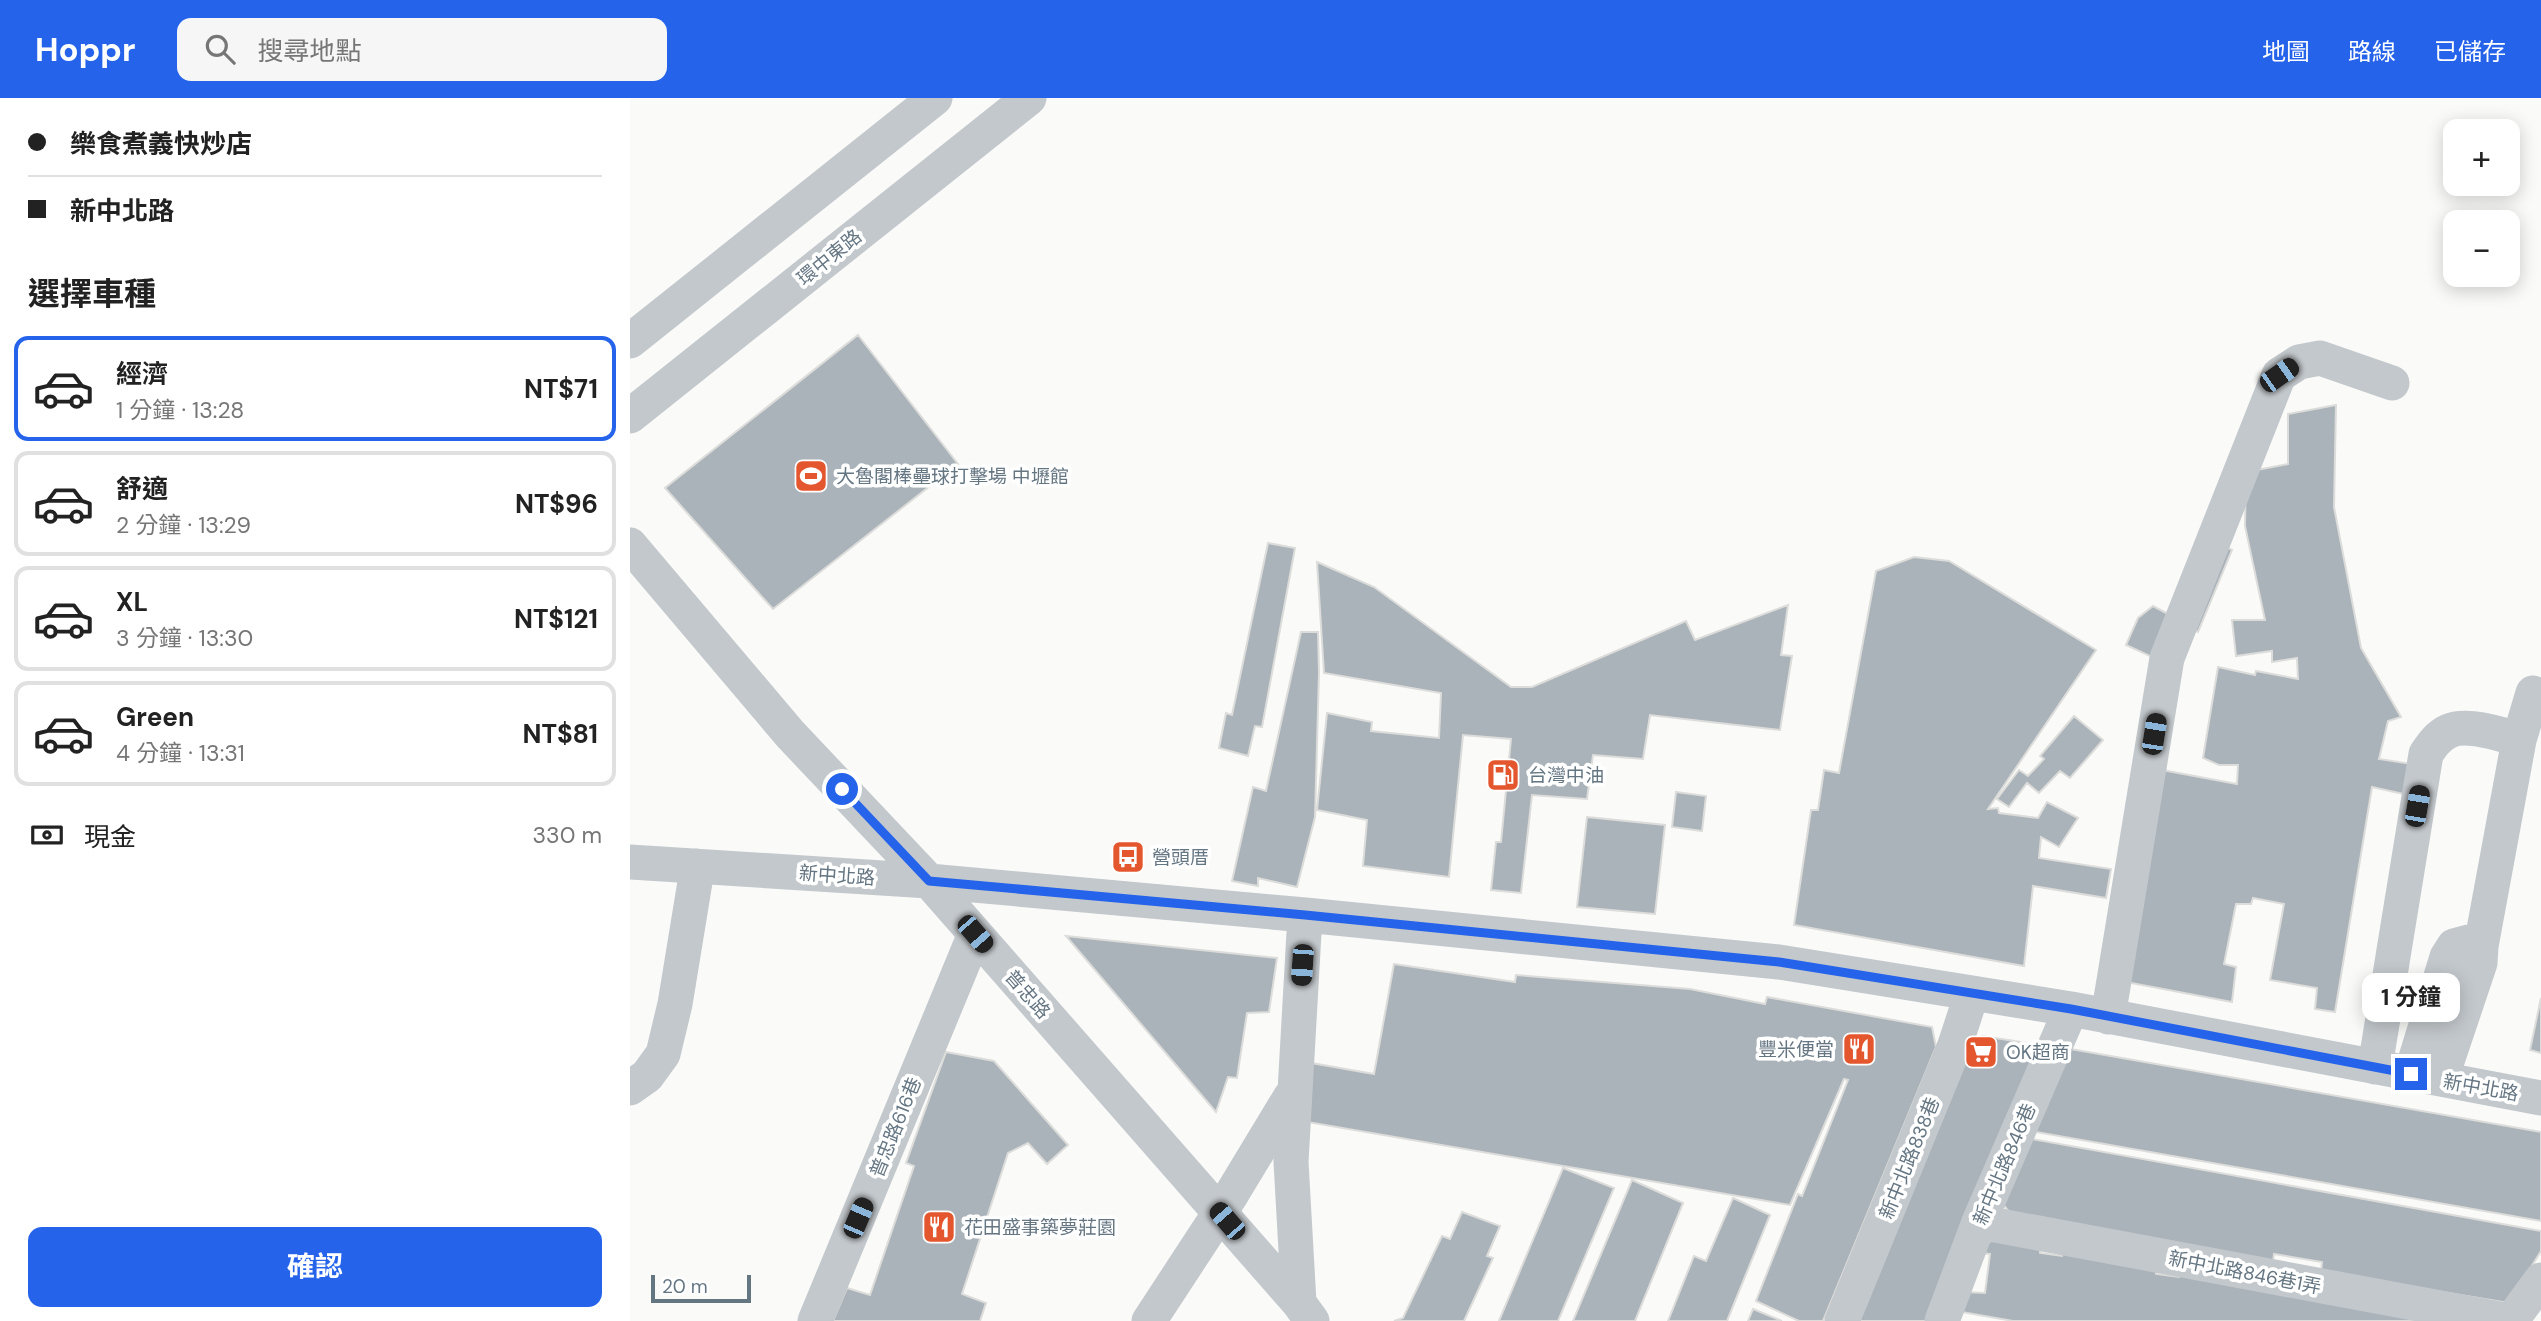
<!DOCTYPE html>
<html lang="zh-TW">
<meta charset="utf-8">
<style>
:root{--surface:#fff;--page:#f6f6f6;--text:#222;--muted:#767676;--line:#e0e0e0;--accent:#2563eb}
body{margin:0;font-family:"DM Sans","Noto Sans TC",sans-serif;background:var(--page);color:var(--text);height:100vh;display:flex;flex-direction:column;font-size:26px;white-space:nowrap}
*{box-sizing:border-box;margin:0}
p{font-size:23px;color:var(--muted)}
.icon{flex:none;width:38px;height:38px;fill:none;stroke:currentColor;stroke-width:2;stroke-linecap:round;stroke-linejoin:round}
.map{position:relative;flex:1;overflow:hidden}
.details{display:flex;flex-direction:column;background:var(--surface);width:630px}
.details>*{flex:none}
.guide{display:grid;align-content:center;height:154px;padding:0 28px;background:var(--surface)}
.fabs{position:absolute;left:1813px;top:21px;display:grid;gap:14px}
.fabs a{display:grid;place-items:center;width:77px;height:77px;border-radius:14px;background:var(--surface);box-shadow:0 4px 18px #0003;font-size:35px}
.scale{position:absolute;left:21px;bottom:18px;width:100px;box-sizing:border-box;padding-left:7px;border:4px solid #657683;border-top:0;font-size:19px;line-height:24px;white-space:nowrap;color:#657683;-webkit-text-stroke:5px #fff;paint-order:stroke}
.end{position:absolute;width:32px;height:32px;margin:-16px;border:9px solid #2563eb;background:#fff;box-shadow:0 0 0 4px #fff}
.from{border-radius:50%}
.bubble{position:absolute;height:49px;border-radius:14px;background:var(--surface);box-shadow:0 4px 18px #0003;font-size:23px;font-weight:700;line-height:49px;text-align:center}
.car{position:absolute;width:21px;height:42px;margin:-21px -10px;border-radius:9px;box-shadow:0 0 5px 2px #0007;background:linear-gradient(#222 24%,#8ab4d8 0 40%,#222 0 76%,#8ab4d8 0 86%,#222 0)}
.guide b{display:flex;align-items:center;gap:24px;height:66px;font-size:26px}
.guide b+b{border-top:2px solid var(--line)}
.guide i{width:18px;height:18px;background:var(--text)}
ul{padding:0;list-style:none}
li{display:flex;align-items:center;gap:21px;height:105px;margin:0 14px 10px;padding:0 14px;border:4px solid var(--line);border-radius:14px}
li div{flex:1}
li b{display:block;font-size:26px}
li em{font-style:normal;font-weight:700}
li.on{border-color:var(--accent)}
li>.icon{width:63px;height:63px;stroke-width:1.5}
h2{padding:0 28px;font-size:32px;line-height:84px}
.pay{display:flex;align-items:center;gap:18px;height:77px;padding:0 28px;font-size:26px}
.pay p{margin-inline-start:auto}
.primary-button{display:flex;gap:14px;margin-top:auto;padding:14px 28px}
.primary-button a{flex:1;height:80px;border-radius:14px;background:var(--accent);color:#fff;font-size:28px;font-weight:700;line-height:80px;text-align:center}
header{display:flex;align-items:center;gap:42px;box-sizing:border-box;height:98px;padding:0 35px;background:var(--accent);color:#fff}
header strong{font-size:33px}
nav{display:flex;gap:38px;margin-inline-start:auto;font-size:24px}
.search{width:490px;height:63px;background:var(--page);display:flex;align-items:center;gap:18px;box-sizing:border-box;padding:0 24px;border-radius:14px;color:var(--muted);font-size:26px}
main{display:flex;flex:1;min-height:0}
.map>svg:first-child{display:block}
.building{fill:#aab3b9;stroke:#dcdcda;stroke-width:2}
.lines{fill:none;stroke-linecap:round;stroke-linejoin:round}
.minor{stroke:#c3c8cc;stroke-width:35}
.minor-bridge{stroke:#c3c8cc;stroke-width:35}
.route{stroke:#2563eb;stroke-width:9}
.labels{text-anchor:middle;stroke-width:7;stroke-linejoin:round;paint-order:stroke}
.street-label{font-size:19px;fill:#657683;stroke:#fff}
.poi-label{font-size:19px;fill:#657683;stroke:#fff;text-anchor:start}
</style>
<header>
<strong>Hoppr</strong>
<div class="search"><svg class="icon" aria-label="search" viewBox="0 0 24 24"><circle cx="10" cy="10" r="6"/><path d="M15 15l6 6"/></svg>搜尋地點</div>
<nav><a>地圖</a><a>路線</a><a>已儲存</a></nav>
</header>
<main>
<section class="details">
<div class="guide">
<b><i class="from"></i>樂食煮義快炒店</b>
<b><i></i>新中北路</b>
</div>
<h2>選擇車種</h2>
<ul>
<li class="on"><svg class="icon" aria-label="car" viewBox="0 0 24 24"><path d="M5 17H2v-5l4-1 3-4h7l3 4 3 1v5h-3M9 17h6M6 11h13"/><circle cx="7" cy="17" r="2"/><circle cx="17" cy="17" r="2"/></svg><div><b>經濟</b><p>1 分鐘 · 13:28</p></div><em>NT$71</em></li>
<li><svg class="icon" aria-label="car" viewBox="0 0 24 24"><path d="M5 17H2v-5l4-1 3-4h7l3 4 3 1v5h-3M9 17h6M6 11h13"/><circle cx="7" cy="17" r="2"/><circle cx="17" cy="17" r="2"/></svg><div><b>舒適</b><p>2 分鐘 · 13:29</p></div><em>NT$96</em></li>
<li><svg class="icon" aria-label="car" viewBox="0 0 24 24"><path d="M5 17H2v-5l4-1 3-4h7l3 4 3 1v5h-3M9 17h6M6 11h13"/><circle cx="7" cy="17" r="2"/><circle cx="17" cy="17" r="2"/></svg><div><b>XL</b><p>3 分鐘 · 13:30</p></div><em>NT$121</em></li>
<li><svg class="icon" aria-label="car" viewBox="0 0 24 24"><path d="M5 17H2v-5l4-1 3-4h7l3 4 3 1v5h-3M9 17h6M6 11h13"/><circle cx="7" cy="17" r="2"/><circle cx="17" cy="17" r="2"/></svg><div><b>Green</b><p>4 分鐘 · 13:31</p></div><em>NT$81</em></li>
</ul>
<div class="pay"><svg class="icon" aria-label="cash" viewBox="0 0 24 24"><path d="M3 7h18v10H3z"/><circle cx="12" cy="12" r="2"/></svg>現金<p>330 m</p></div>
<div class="primary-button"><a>確認</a></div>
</section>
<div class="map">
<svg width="1911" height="1223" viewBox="0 0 1911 1223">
<rect width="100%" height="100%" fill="#fafaf8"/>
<path class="building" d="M228,237L328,366L143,511L35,390Z
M1706,307L1704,409L1731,550L1771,619L1758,623L1749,661L1782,666L1778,697L1742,689L1705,914L1685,911L1687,890L1640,882L1654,806L1623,800L1621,806H1606L1594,866L1606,869L1602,904L1496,884L1532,672L1607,686L1608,667H1589L1573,660L1588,569L1625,577L1626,573L1668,581L1667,560L1642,564V553L1606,558L1602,522H1635L1615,428L1616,374L1658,366V316Z
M638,445L665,450L632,629L625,628L618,658L589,650L596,615L602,617Z
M1591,446L1602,452L1568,534L1557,529Z
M1284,459L1319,463L1466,552L1358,711L1368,710L1369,715L1408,720L1417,704L1448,720L1429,749L1411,739L1409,760L1481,771L1476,800L1403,788L1394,868L1164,827L1181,712H1188L1194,672L1209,675L1246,473Z
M687,464L744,489L881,589H902L1056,523L1065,542L1158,507L1151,557L1162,558L1150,632L1020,617L1013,661L963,657L957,701L902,697L891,795L861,792L866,744H871L881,641L833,637L819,779L733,768L737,722L687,712L697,615L742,624L741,633L809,640L811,595L694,575Z
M1523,508L1540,517L1522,559L1496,547L1508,520Z
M671,534H688L689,574L685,719L667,789L628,780V788L602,783L623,689L636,693Z
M1444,618L1473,642L1440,680L1430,673L1409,695L1397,685L1379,709L1367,701L1389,672L1398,678L1414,661L1410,658Z
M1046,694L1076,698L1072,733L1042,729Z
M957,719L1035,727L1025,816L947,809Z
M436,838L647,860L639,914L617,915L607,980L598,979L586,1014Z
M764,866L885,884L886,877L1060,891L1135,906L1137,899L1302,929L1306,949L1193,1223H1169L1126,1203L1168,1096L1172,1098L1218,982L1214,981L1160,1107L660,1021L670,963L744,976Z
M1911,900V955L1900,952Z
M1352,938L1410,947L1300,1223H1228L1341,946Z
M1435,950L1911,1034V1123L1401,1033Z
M316,954L364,963L438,1047L417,1066L398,1045L378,1055L332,1196L356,1205L350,1223H203L217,1190L240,1197L284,1068L276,1065Z
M1397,1040L1911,1133V1153L1879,1205L1691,1174L1692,1164L1644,1156L1643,1164L1380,1115L1371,1104Z
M933,1070L984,1090L928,1223H869Z
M1002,1082L1053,1105L1005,1223H943Z
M1103,1100L1140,1117L1097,1223H1038L1064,1158L1076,1163Z
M832,1114L870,1128L857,1158L863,1160L834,1223H764L773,1220L812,1138L820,1141Z
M1362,1141L1410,1149V1155L1432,1158L1433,1152L1527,1169L1526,1176L1549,1179L1550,1173L1830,1223H1383L1326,1213L1335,1194L1355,1195L1360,1156L1350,1155Z
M1123,1211L1152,1223H1118Z"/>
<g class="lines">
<path class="minor" d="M0,243L305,0
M0,318L399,0
M0,447L160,636L299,783L669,1205L682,1223
M0,764L299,783L675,817L1149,864L1441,911L1911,1000
M1851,848L1889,642L1903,595
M1478,919L1537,560L1649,277L1669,264L1690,260L1762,285
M1745,969L1796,656C1802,647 1808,638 1819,633C1836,625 1872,636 1889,642
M1781,976L1817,859L1824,848L1839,844L1851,848L1850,865L1811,981
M0,990L17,978L33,956L45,906L65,784L66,768
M601,1097L661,998
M1349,1124L1880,1223
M669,1205L661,1064L675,817
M185,1223L345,836
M519,1223L589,1116
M1212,1223L1325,947L1342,895
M1312,1223L1349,1124L1441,911
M1881,1223L1911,1182"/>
<path class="minor-bridge" d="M589,1116L601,1097"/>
</g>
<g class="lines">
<path class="route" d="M212,691L299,783L675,817L1149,864L1441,911L1781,976"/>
</g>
<defs>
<symbol id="stadium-square" viewBox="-11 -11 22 22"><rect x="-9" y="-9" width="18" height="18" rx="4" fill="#e4572e" stroke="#fff"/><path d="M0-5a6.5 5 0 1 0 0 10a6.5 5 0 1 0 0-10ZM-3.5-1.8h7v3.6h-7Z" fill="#fff"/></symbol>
<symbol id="fuel-square" viewBox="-11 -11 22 22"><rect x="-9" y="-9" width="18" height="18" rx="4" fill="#e4572e" stroke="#fff"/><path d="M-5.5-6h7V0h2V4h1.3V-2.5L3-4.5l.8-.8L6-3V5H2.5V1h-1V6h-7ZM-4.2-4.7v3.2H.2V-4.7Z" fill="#fff"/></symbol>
<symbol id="bus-square" viewBox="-11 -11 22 22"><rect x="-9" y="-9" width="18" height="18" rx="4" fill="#e4572e" stroke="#fff"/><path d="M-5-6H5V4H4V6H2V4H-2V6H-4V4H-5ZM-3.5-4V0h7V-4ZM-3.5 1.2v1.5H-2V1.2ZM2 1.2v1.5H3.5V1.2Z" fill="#fff"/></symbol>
<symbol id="restaurant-square" viewBox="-11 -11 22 22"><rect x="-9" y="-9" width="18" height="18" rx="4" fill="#e4572e" stroke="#fff"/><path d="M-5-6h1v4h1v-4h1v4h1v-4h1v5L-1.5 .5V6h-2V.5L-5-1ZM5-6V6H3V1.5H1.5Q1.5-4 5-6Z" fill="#fff"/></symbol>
<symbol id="supermarket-square" viewBox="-11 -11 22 22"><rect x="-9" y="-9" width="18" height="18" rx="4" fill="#e4572e" stroke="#fff"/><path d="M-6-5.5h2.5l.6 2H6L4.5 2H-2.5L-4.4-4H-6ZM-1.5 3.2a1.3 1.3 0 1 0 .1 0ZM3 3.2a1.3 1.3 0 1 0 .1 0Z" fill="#fff"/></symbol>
</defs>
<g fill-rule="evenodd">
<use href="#stadium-square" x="162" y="359" width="38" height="38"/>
<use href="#fuel-square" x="854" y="658" width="38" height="38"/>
<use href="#bus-square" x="479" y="740" width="38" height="38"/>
<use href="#restaurant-square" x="1210" y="932" width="38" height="38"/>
<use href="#supermarket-square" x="1332" y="935" width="38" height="38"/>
<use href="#restaurant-square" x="290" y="1110" width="38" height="38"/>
</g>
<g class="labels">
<g class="street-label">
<text transform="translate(199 159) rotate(-39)" y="7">環中東路</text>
<text transform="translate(207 777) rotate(4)" y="7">新中北路</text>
<text transform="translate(398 896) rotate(49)" y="7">普忠路</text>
<text transform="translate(1851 989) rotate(10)" y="7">新中北路</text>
<text transform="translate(265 1029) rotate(-68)" y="7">普忠路616巷</text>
<text transform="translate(1279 1060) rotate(-68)" y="7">新中北路838巷</text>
<text transform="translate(1374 1066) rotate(-67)" y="7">新中北路846巷</text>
<text transform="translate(1615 1174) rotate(11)" y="7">新中北路846巷1弄</text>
</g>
<g class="poi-label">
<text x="206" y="385">大魯閣棒壘球打擊場 中壢館</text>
<text x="898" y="684">台灣中油</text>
<text x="522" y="766">營頭厝</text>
<text x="1204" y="958" text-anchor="end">豐米便當</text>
<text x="1376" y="961">OK超商</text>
<text x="334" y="1136">花田盛事築夢莊園</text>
</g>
</g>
</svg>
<div class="fabs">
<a>+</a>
<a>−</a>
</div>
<div class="scale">20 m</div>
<i class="end from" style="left:212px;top:691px"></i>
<i class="end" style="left:1781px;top:976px"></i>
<div class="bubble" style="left:1732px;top:875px;width:98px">1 分鐘</div>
<i class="car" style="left:1649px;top:277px;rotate:55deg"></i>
<i class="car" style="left:1524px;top:636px;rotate:9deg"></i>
<i class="car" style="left:1787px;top:708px;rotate:10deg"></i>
<i class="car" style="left:345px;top:836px;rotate:139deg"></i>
<i class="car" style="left:672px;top:867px;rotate:184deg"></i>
<i class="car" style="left:228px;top:1120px;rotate:23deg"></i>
<i class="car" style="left:597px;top:1123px;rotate:319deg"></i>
</div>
</main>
